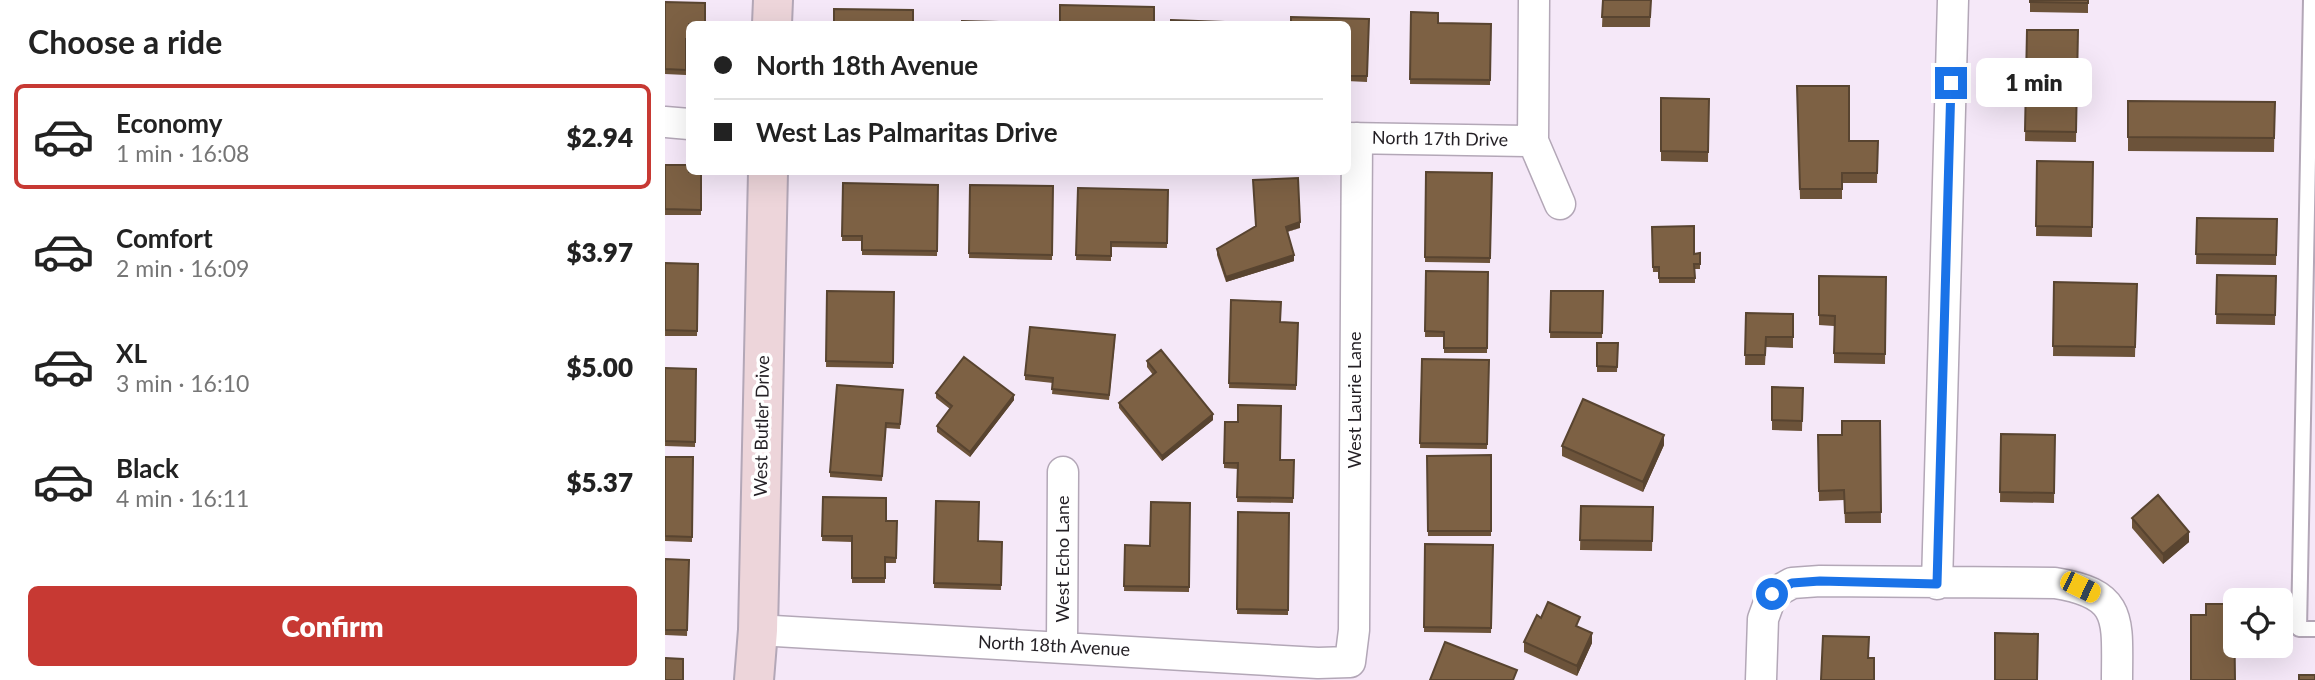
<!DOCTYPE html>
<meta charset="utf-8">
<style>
:root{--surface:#fff;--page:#f2f2f2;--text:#222;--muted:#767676;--line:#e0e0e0;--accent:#c73933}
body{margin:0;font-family:Lato,sans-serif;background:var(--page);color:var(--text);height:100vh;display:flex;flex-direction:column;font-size:26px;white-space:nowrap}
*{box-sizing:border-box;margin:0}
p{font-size:23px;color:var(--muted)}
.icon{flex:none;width:38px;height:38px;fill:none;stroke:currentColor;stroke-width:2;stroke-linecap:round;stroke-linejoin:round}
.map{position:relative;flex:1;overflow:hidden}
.sheet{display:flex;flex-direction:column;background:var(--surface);width:665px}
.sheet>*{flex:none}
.banner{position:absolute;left:21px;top:21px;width:665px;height:154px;border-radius:10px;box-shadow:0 7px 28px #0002;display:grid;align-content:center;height:154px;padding:0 28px;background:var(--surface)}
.fabs{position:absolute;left:1558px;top:588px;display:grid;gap:14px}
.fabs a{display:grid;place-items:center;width:70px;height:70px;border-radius:10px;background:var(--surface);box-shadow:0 7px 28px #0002;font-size:35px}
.end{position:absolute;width:32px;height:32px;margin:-16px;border:9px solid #1a73e8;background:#fff;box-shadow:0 0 0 4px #fff}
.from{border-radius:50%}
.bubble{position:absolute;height:49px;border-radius:10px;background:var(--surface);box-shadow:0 7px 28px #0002;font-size:23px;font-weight:800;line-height:49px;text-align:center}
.car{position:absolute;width:21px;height:42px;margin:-21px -10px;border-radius:9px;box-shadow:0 0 5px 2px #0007;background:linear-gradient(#f5c518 24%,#345 0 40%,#f5c518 0 76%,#345 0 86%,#f5c518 0)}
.banner b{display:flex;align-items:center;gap:24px;height:66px;font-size:26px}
.banner b+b{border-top:2px solid var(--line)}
.banner i{width:18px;height:18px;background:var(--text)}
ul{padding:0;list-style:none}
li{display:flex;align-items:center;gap:21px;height:105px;margin:0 14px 10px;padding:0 14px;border:4px solid transparent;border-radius:10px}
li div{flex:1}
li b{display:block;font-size:26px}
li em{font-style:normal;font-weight:800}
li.active{border-color:var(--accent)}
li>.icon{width:63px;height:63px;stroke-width:1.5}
h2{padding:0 28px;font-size:32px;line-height:84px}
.action{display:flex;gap:14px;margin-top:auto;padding:14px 28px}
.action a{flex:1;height:80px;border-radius:10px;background:var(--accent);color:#fff;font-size:28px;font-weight:800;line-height:80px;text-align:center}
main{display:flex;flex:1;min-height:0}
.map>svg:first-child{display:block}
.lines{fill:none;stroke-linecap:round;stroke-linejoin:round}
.lane-casing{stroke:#b3a7b7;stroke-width:18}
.street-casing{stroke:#b3a7b7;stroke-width:33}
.secondary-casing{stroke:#b3a7b7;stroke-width:42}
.lane{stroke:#fff;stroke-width:14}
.street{stroke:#fff;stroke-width:30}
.secondary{stroke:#edd5da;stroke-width:38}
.wall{fill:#6c533a}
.shaded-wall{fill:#584430}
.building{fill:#7d6144;stroke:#584430;stroke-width:2}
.route{stroke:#1a73e8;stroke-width:9}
.labels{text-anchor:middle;stroke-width:7;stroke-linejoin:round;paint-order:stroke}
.street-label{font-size:18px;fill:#231f24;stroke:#fff}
</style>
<main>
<section class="sheet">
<h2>Choose a ride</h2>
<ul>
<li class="active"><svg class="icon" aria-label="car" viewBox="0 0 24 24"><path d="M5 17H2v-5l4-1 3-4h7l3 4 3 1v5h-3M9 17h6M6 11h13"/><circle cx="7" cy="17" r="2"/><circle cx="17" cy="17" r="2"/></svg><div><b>Economy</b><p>1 min · 16:08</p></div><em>$2.94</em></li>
<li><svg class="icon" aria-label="car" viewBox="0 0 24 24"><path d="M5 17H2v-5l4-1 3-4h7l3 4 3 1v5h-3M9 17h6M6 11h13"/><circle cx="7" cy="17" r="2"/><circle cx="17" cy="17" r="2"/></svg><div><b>Comfort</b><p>2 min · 16:09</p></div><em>$3.97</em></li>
<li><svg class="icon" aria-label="car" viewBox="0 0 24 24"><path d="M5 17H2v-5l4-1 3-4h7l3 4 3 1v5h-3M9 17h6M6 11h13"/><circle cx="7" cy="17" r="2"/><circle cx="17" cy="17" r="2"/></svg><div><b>XL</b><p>3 min · 16:10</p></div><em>$5.00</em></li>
<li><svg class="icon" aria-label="car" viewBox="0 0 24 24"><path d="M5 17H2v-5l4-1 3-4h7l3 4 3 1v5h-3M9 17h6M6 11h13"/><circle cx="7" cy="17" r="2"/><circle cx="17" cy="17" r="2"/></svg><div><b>Black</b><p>4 min · 16:11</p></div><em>$5.37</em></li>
</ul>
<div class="action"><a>Confirm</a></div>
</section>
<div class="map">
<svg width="1650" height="680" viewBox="0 0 1650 680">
<rect width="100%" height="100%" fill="#f5e8f8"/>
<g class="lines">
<defs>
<path id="lane" d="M1646,0L1634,629H1650"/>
<path id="street" d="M869,0L868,141L895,204
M0,122L24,124
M682,138L868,141
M1272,584L1288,0
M93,630L653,663L685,662L689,630L692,138
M397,646L398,472
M1096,680L1098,619L1107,594L1127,583L1155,581L1390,583C1459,594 1452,620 1452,680"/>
<path id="secondary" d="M107,24L108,0
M89,680L93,630L103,172"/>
</defs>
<use href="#lane" class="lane-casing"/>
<use href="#street" class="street-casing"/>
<use href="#secondary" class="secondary-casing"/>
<use href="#lane" class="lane"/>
<use href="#street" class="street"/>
<use href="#secondary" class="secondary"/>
</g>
<path class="wall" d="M938,0H986L985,27H937Z
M1365,0H1423V13L1365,12Z
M0,2L24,24V44H21V75L0,74Z
M746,12L773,23L826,24L825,85L745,84Z
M704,19L702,82L682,81V24Z
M1362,30H1413L1411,142L1360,141Z
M1132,86L1184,141H1213L1212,183H1177V199H1135Z
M996,98L1044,99L1043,162L996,161Z
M1463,101L1610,102L1609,152L1463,151Z
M1372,161L1428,162L1427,237L1371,236Z
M0,165L36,172V215H0Z
M761,172L827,173L825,263L760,262Z
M178,183L273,185L272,256L197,255V241H177Z
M305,185L388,186L387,260L304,258Z
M413,188L503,190L502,248L446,247V261L411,260Z
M1532,218L1612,219L1611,265L1531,264Z
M987,227L1029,254L1035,264V269H1030V283H994V272H988Z
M635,228L622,232L629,261L561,282L552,255V249Z
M0,263L33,264L32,336H0Z
M761,271L823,272L822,353H779V337H760Z
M1552,275L1611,276L1610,325L1551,324Z
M1154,276L1221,277L1220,364L1169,363V326L1154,325Z
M1389,282L1472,284L1470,357L1388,356Z
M162,291L229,292L228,368L161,367Z
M886,291H938L937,338H885Z
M566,300L616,322L633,323L631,390L564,388Z
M1081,313L1128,314V348L1101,347L1100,365H1080Z
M450,341L444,400L387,394L388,383L360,380V375Z
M932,343H953L952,372H932Z
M757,359L824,360L822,449L755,448Z
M482,361L548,420L497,461L454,408V403L488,375L482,367Z
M0,368L31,369L30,447L0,446Z
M1107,387L1138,388L1137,431L1107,430Z
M271,393L349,400L305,457L272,432V426L285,409L271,398Z
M238,395L235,429L221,428L217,481L165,477V472Z
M1215,421L1216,523H1180L1179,500L1154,501L1153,435H1177Z
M573,422L615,460H629L628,503L572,502L573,469L559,468V463Z
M1336,434L1390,435L1389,503L1335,502Z
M999,445L978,492L897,456V446Z
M826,455V536H763L762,456Z
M0,457H28L27,542L0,541Z
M158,497L232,526L231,563H220V583H187V542L157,541Z
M271,501L313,541L337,542L336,590L269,588Z
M525,503L524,592L459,591L460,545L485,546Z
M916,506L988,507L987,551L915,550Z
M573,512L624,513L623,615L572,614Z
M1467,518L1524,542L1498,564L1467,528Z
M760,544L828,545L826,633L759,632Z
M0,559L24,560L22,636L0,635Z
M876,618L914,627L927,643L912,676L859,652V642Z"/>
<path class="shaded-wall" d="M635,222V228L621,232V227Z
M629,255V261L561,282V277Z
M349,395V400L305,457V452Z
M548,414V420L497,461V456Z
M999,435V445L978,492V482Z
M1524,532V542L1498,564V554Z
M927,633V643L912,676V666Z"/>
<path class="building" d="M938,0H986L985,17H937Z
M1365,0H1423V3L1365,2Z
M0,2L40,3V24H24V39H21V70L0,69Z
M395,5L489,7V24H395Z
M169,9L248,10V24H169Z
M746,12L773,13V23L826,24L825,80L745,79Z
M626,17L704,19L702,76H682V24H626Z
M506,20L586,23V24H506Z
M297,21L373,23V24H297Z
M1362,30H1413L1411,132L1360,131Z
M1132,86H1184V141H1213L1212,173H1177V189H1135Z
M996,98L1044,99L1043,152L996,151Z
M1463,101L1610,102L1609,138L1463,137Z
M1372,161L1428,162L1427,227L1371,226Z
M0,165H24V172H36V210L0,209Z
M761,172L827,173L825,258L760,257Z
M633,178L635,222L621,227L629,255L561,277L552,249L591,226L588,180Z
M178,183L273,185L272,251L197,250V236H177Z
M305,185L388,186L387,255L304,253Z
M413,188L503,190L502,243L446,242V256L411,255Z
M1532,218L1612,219L1611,255L1531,254Z
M1029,226V254L1035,253V264H1029L1030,278H994V267H988L987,227Z
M0,263L33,264L32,331L0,330Z
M761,271L823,272L822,348H779V332L760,331Z
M1552,275L1611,276L1610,315L1551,314Z
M1154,276L1221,277L1220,354L1169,353L1170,316L1154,315Z
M1389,282L1472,284L1470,347L1388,346Z
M162,291L229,292L228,363L161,361Z
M886,291H938L937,333L885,332Z
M566,300L616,302L615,322L633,323L631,385L564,383Z
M1081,313L1128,314V337H1101L1100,355H1080Z
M365,327L450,335L444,395L387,389L388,378L360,375Z
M932,343H953L952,367L932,366Z
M496,350L548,414L497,456L454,403L491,372L482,361Z
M299,357L349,395L305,452L272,426L287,406L271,393Z
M757,359L824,360L822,444L755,443Z
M0,368L31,369L30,442L0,441Z
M172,385L238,390L235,424L221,423L217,476L165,472Z
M1107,387L1138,388L1137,421L1107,420Z
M918,399L999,435L978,482L897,446Z
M573,405L616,406L615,460H629L628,498L572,497L573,463H559L560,422H573Z
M1177,421H1215L1216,512L1180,513L1179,490L1154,491L1153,435H1177Z
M1336,434L1390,435L1389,493L1335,492Z
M826,455V531H763L762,456Z
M0,457H28L27,537L0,536Z
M1493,495L1524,532L1498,554L1467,518Z
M158,497L221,498V521H232L231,558L220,557V578H187V536H157Z
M271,501L314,502L313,541L337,542L336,585L269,583Z
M486,502L525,503L524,587L459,586L460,545L485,546Z
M916,506L988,507L987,541L915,540Z
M573,512L624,513L623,610L572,609Z
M760,544L828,545L826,628L759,627Z
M0,559L24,560L22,630H0Z
M883,602L915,617L911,626L927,633L912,666L859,642L872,615L876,618Z
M1541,604H1569L1570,680H1526V615H1541Z
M1330,633L1373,634L1372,680H1330Z
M1158,636L1204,637L1203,658H1209V680H1156Z
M780,642L852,670L848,680H765Z
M0,658L18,659V680H0Z
M1634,675H1650V680H1634Z"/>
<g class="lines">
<path class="route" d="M1107,594L1127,583L1155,581L1272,584L1286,83"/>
</g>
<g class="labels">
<g class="street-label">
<text transform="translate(775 139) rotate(1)" y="6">North 17th Drive</text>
<text transform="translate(690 400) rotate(-90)" y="6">West Laurie Lane</text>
<text transform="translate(97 426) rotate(-89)" y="6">West Butler Drive</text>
<text transform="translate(398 559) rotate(-90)" y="6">West Echo Lane</text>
<text transform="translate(389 646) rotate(3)" y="6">North 18th Avenue</text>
</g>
</g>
</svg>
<div class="fabs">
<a><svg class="icon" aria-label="locate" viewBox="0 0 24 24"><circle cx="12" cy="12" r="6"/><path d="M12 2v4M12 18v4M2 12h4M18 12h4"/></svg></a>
</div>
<i class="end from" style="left:1107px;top:594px"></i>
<i class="end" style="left:1286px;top:83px"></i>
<div class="bubble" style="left:1311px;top:58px;width:116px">1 min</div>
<i class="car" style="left:1415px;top:587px;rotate:116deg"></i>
<div class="banner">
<b><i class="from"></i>North 18th Avenue</b>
<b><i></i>West Las Palmaritas Drive</b>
</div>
</div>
</main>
